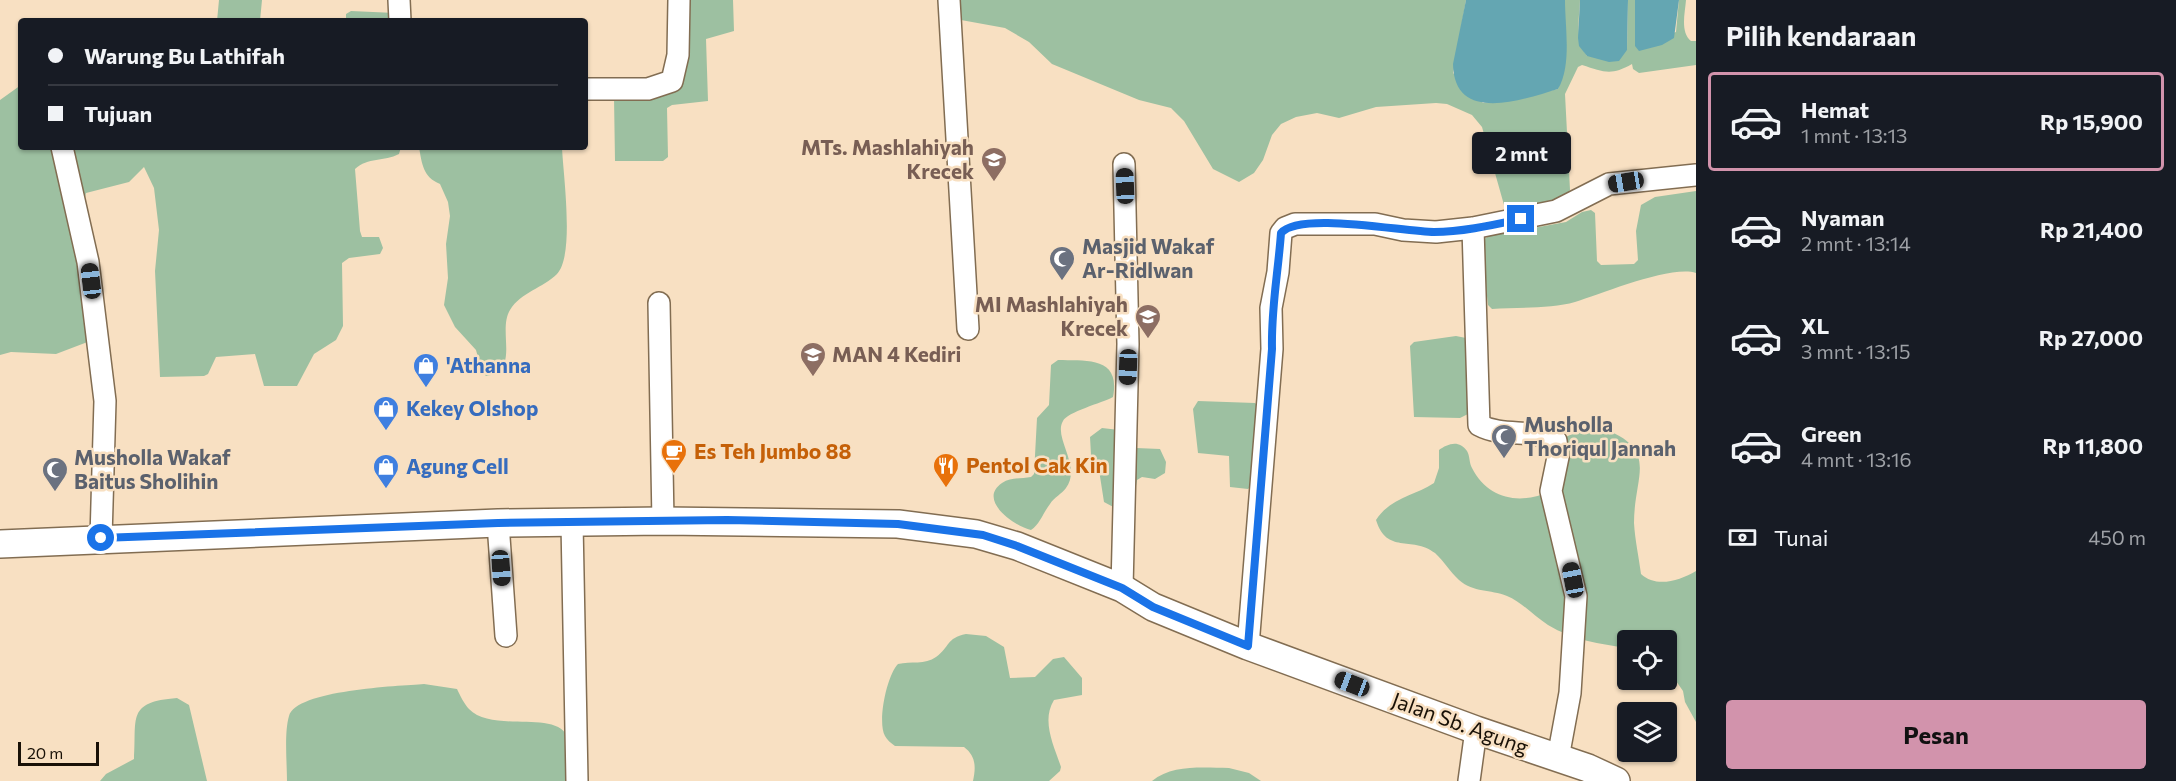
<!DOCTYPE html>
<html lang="id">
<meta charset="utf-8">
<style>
:root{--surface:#171b24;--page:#242831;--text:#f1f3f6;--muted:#9ea1a6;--line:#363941;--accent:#d293ac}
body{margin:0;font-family:Commissioner,sans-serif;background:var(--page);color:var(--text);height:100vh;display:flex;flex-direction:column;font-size:22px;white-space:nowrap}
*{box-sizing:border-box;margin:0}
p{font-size:20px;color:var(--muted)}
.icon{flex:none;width:33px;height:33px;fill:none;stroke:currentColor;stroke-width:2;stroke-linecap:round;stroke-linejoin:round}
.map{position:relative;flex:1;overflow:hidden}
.side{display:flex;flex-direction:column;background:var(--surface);width:480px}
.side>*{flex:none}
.guide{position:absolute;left:18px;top:18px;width:570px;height:132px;border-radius:6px;box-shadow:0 2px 4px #0004;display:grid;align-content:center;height:132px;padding:0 30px;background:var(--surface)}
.tools{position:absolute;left:1617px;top:630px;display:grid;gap:12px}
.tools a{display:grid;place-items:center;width:60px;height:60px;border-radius:6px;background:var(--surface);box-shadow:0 2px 4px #0004;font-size:30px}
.scale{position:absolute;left:18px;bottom:15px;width:81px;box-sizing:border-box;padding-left:6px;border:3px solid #191107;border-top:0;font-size:16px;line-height:21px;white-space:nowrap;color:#191107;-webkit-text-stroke:4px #f8e0c2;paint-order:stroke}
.end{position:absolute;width:27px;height:27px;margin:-14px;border:8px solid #1a73e8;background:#fff;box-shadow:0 0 0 3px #fff}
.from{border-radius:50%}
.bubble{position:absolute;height:42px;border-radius:6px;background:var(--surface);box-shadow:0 2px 4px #0004;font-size:20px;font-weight:700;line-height:42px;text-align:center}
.car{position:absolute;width:18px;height:36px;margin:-18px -9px;border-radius:8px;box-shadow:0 0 4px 2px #0007;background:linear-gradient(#222 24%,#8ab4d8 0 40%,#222 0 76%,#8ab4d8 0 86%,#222 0)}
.guide b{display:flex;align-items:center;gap:21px;height:57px;font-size:22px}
.guide b+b{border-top:2px solid var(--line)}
.guide i{width:15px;height:15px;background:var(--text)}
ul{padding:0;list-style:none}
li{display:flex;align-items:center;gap:18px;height:99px;margin:0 12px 9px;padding:0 18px;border:3px solid transparent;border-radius:6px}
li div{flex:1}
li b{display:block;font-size:22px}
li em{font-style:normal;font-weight:700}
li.active{border-color:var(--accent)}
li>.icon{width:54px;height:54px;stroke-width:1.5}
h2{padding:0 30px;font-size:27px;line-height:72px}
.pay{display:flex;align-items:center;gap:15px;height:66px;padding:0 30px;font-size:22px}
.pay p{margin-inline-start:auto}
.cta{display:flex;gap:12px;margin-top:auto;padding:12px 30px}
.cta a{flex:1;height:69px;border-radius:6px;background:var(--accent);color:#111;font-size:24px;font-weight:700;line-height:69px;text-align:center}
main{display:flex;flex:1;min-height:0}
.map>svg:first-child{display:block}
.green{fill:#9dc0a1}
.water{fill:#64a6b2}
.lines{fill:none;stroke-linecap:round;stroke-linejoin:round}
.minor-casing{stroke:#826d52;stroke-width:24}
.tertiary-casing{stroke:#826d52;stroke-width:30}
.minor{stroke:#fff;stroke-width:21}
.tertiary{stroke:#fff;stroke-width:27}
.route{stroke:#1a73e8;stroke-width:8}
.labels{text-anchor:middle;stroke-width:5;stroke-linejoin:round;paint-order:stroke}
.education-label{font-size:21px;font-weight:bold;fill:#785e54;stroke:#f8e0c2;text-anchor:end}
.worship-label{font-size:21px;font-weight:bold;fill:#5b616d;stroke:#f8e0c2;text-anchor:start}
.shop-label{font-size:21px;font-weight:bold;fill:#366cbe;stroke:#f8e0c2;text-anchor:start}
.food-label{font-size:21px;font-weight:bold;fill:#c56008;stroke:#f8e0c2;text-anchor:start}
.street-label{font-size:21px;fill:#191107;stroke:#f8e0c2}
</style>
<main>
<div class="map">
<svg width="1696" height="781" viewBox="0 0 1696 781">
<rect width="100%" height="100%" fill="#f8e0c2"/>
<path class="green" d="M219,0H262L260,21H217Z
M683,0H733L734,31L706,39L708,101L672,105L667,108L668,157L663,161H615L614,97L669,91Z
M959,0H1466L1453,73L1483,103L1499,102L1558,89L1565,67V0H1580C1579,20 1575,40 1587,56L1627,50L1628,0H1635V46L1676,32L1679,0H1686C1685,13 1680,32 1691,41H1696V65L1639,73L1633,69L1632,64C1611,76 1604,72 1582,65L1578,67L1565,94L1570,190L1563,201L1506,212L1482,127L1472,115L1447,104L1436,103L1376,107L1339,118L1317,113L1296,117L1281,124L1272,135L1263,160L1254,173L1239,182L1213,169L1184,121L1171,108L1139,100L1052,64L1029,42L1005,28L961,20Z
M351,11L395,13L398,21H346V14Z
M21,85V147H401L399,154C384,162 368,157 355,169L360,231L362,237H379L383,248L380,254L349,258L342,263L343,326L336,340L314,354L297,386H264L255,354L216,357L208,374L204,376L160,377L155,271L159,230L154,188L144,167L129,182L86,193L80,221L98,338L56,354L11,352L0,355V100Z
M419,147H562C563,174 575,255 557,274C543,288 521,292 510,310C497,331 521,371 486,376L482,372L476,350L455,327L444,305L448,278L446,244L450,216L448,202L440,184C423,177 422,164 419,147Z
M1696,191V273C1670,265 1602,294 1575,302C1552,309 1516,307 1492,309L1488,305L1481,241L1489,236L1566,222L1582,212L1591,210L1595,213L1597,261L1601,265L1634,264L1638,260L1636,231L1641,205L1655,197Z
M1456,336L1466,338L1470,413L1460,418L1414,417L1410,346L1414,342Z
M1058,360C1086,361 1121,356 1113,397C1102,403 1067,412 1063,421C1053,438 1082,466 1066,488C1062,494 1054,497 1050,504C1043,513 1040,524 1031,530C1014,526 977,500 1002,483C1011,477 1021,479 1031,477L1034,474L1037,418L1049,405L1051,365Z
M1198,401L1255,403L1258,406L1251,486L1248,489L1230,487L1229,456L1198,453L1193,409Z
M1599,427C1661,449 1634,474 1634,523C1635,540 1639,558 1641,574C1656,588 1679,581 1696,571V722L1685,702L1683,691L1667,668L1666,640H1628L1627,648C1600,644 1573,640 1548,625C1535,617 1522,602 1507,596C1490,589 1474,593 1459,580C1450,572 1444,561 1435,553C1411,535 1387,555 1376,520C1390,498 1414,496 1434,483L1439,468V450C1447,444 1459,439 1467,451C1470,456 1469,463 1472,468C1488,500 1521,505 1551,491L1556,441L1582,430Z
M1102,428L1119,430L1136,448L1160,449L1166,462L1165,473L1155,479L1142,477L1137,480L1134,498L1117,509L1104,502L1099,470L1091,455L1090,437Z
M966,634L986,636L1004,647L1010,678L1035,677L1053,659L1064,657L1082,678V695L1054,700C1041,721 1054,746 1061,767L1060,771L1049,781H973C976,767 976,756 964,747L895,746C891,743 887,740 885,736C877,722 887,675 898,664C911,661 925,665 936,657C950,647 946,638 966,634Z
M424,684L457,689C460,695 464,704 469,709C492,733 555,710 567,736C573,749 574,767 577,781H287C287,763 284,733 289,716C296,690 398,686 424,684Z
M177,698L189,705L207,781H100L106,774L134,759C137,718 126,702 177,698Z
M1229,768L1249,773L1261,781H1152C1173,764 1204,768 1229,768Z"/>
<path class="water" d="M1466,0H1565C1565,27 1572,65 1558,89C1522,100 1454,124 1453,64Z
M1580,0H1628L1627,50L1619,61L1609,62L1587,56L1579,46L1578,38Z
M1635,0H1679L1674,38L1662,45L1639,51L1635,46Z"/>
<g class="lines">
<defs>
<path id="minor" d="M399,0L400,21
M949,0L968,329
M585,89H648L672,81L678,55L679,0
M62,147L88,262L105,401L101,538
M1473,228L1479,425C1503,438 1533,428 1556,441L1558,457L1551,491L1576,596L1570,693L1558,758
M659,303L663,521
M498,523L506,636
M572,523L577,781
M1122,588L1128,344L1124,164
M1248,646L1272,349L1271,308L1278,272L1281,233L1285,228L1295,224H1375L1403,230L1436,232L1473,228L1556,211L1609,184L1696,175
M1469,781L1476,730"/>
<path id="tertiary" d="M0,544L498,523L663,521L898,524L976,534L1017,546L1122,588L1153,607L1248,646L1476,730L1588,768L1616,781"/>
</defs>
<use href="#minor" class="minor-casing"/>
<use href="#tertiary" class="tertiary-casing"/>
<use href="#minor" class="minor"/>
<use href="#tertiary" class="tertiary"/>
</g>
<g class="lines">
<path class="route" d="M101,538L498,523L727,520L898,524L983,535L1017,546L1122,588L1153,607L1248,646L1272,349C1271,308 1278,274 1281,233C1300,211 1404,232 1434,232C1463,232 1493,225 1521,219"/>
</g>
<defs>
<symbol id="school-pin" viewBox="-11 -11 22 30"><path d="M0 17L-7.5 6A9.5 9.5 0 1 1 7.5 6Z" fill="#8d6e63" stroke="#f8e0c2"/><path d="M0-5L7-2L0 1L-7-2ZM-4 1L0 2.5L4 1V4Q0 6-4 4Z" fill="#fff"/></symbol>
<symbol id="mosque-pin" viewBox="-11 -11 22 30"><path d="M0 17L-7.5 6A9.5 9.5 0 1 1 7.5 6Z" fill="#6b7280" stroke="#f8e0c2"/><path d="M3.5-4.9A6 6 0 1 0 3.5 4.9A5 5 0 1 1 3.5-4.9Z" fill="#fff"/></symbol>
<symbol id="shop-pin" viewBox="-11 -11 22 30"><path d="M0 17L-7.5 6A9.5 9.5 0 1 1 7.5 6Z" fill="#3f7fe0" stroke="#f8e0c2"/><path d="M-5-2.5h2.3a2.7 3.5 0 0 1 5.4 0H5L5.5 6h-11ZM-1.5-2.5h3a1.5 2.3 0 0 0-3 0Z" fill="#fff"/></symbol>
<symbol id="cafe-pin" viewBox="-11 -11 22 30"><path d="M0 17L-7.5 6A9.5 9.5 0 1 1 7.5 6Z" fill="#e8710a" stroke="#f8e0c2"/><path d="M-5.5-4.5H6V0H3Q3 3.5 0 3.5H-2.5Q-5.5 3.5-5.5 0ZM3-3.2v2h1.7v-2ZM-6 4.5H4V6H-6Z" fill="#fff"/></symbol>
<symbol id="restaurant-pin" viewBox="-11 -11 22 30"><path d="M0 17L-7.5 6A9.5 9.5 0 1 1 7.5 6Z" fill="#e8710a" stroke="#f8e0c2"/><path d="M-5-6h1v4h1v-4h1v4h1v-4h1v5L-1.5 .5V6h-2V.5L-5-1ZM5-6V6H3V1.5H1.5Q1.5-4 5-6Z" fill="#fff"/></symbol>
</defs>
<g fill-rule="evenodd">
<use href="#school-pin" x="979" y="145" width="30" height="40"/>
<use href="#mosque-pin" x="1047" y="244" width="30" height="40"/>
<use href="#school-pin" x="1133" y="302" width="30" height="40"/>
<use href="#school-pin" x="798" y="340" width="30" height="40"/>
<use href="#shop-pin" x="411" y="351" width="30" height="40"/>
<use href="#shop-pin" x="371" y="394" width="30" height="40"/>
<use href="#mosque-pin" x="1489" y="422" width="30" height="40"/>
<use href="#cafe-pin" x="659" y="437" width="30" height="40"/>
<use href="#restaurant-pin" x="931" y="451" width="30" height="40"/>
<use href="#shop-pin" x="371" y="452" width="30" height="40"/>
<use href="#mosque-pin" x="40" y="455" width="30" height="40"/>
</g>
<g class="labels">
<g class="education-label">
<text x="974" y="155">MTs. Mashlahiyah<tspan x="974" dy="24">Krecek</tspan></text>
<text x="1128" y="312">MI Mashlahiyah<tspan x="1128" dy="24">Krecek</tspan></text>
<text x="832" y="362" text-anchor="start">MAN 4 Kediri</text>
</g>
<g class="worship-label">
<text x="1082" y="254">Masjid Wakaf<tspan x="1082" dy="24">Ar-Ridlwan</tspan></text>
<text x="1524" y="432">Musholla<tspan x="1524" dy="24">Thoriqul Jannah</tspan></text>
<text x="74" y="465">Musholla Wakaf<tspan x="74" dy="24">Baitus Sholihin</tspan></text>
</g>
<g class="shop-label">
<text x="446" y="373">'Athanna</text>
<text x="406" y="416">Kekey Olshop</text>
<text x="406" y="474">Agung Cell</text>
</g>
<g class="food-label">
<text x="694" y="459">Es Teh Jumbo 88</text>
<text x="966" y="473">Pentol Cak Kin</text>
</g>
<g class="street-label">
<text transform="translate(1460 724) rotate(20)" y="7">Jalan Sb. Agung</text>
</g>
</g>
</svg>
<div class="tools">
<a><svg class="icon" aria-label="locate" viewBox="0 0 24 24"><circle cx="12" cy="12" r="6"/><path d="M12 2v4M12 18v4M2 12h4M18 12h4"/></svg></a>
<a><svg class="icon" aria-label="layers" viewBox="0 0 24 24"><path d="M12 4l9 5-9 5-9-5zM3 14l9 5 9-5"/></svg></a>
</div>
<div class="scale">20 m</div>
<i class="end from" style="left:101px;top:538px"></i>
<i class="end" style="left:1521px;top:219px"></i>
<div class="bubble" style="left:1472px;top:132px;width:99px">2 mnt</div>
<i class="car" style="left:1626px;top:182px;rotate:261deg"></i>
<i class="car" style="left:1125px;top:186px;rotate:358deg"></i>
<i class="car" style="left:91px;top:281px;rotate:353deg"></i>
<i class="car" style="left:1128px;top:367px;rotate:182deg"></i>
<i class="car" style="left:501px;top:568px;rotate:176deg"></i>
<i class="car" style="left:1573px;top:580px;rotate:349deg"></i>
<i class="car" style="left:1352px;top:684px;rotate:291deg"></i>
<div class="guide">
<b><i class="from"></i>Warung Bu Lathifah</b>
<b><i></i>Tujuan</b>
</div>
</div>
<section class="side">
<h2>Pilih kendaraan</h2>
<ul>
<li class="active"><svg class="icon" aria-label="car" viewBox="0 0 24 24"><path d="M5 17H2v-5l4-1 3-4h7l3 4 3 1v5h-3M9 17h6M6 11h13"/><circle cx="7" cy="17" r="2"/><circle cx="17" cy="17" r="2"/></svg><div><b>Hemat</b><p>1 mnt · 13:13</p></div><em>Rp 15,900</em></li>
<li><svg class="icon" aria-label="car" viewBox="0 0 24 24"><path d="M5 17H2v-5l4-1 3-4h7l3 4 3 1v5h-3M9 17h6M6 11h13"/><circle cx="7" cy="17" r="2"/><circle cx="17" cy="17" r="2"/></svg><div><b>Nyaman</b><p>2 mnt · 13:14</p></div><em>Rp 21,400</em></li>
<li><svg class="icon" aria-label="car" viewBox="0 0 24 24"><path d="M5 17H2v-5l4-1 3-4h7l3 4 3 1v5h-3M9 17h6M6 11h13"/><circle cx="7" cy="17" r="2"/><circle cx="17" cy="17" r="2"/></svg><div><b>XL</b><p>3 mnt · 13:15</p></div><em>Rp 27,000</em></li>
<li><svg class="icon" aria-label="car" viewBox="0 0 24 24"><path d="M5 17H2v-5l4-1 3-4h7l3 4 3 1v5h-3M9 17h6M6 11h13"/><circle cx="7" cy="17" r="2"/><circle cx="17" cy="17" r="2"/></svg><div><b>Green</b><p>4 mnt · 13:16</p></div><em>Rp 11,800</em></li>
</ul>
<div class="pay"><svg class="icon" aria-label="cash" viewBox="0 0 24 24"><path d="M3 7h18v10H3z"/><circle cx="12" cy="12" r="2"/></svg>Tunai<p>450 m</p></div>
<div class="cta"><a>Pesan</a></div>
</section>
</main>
